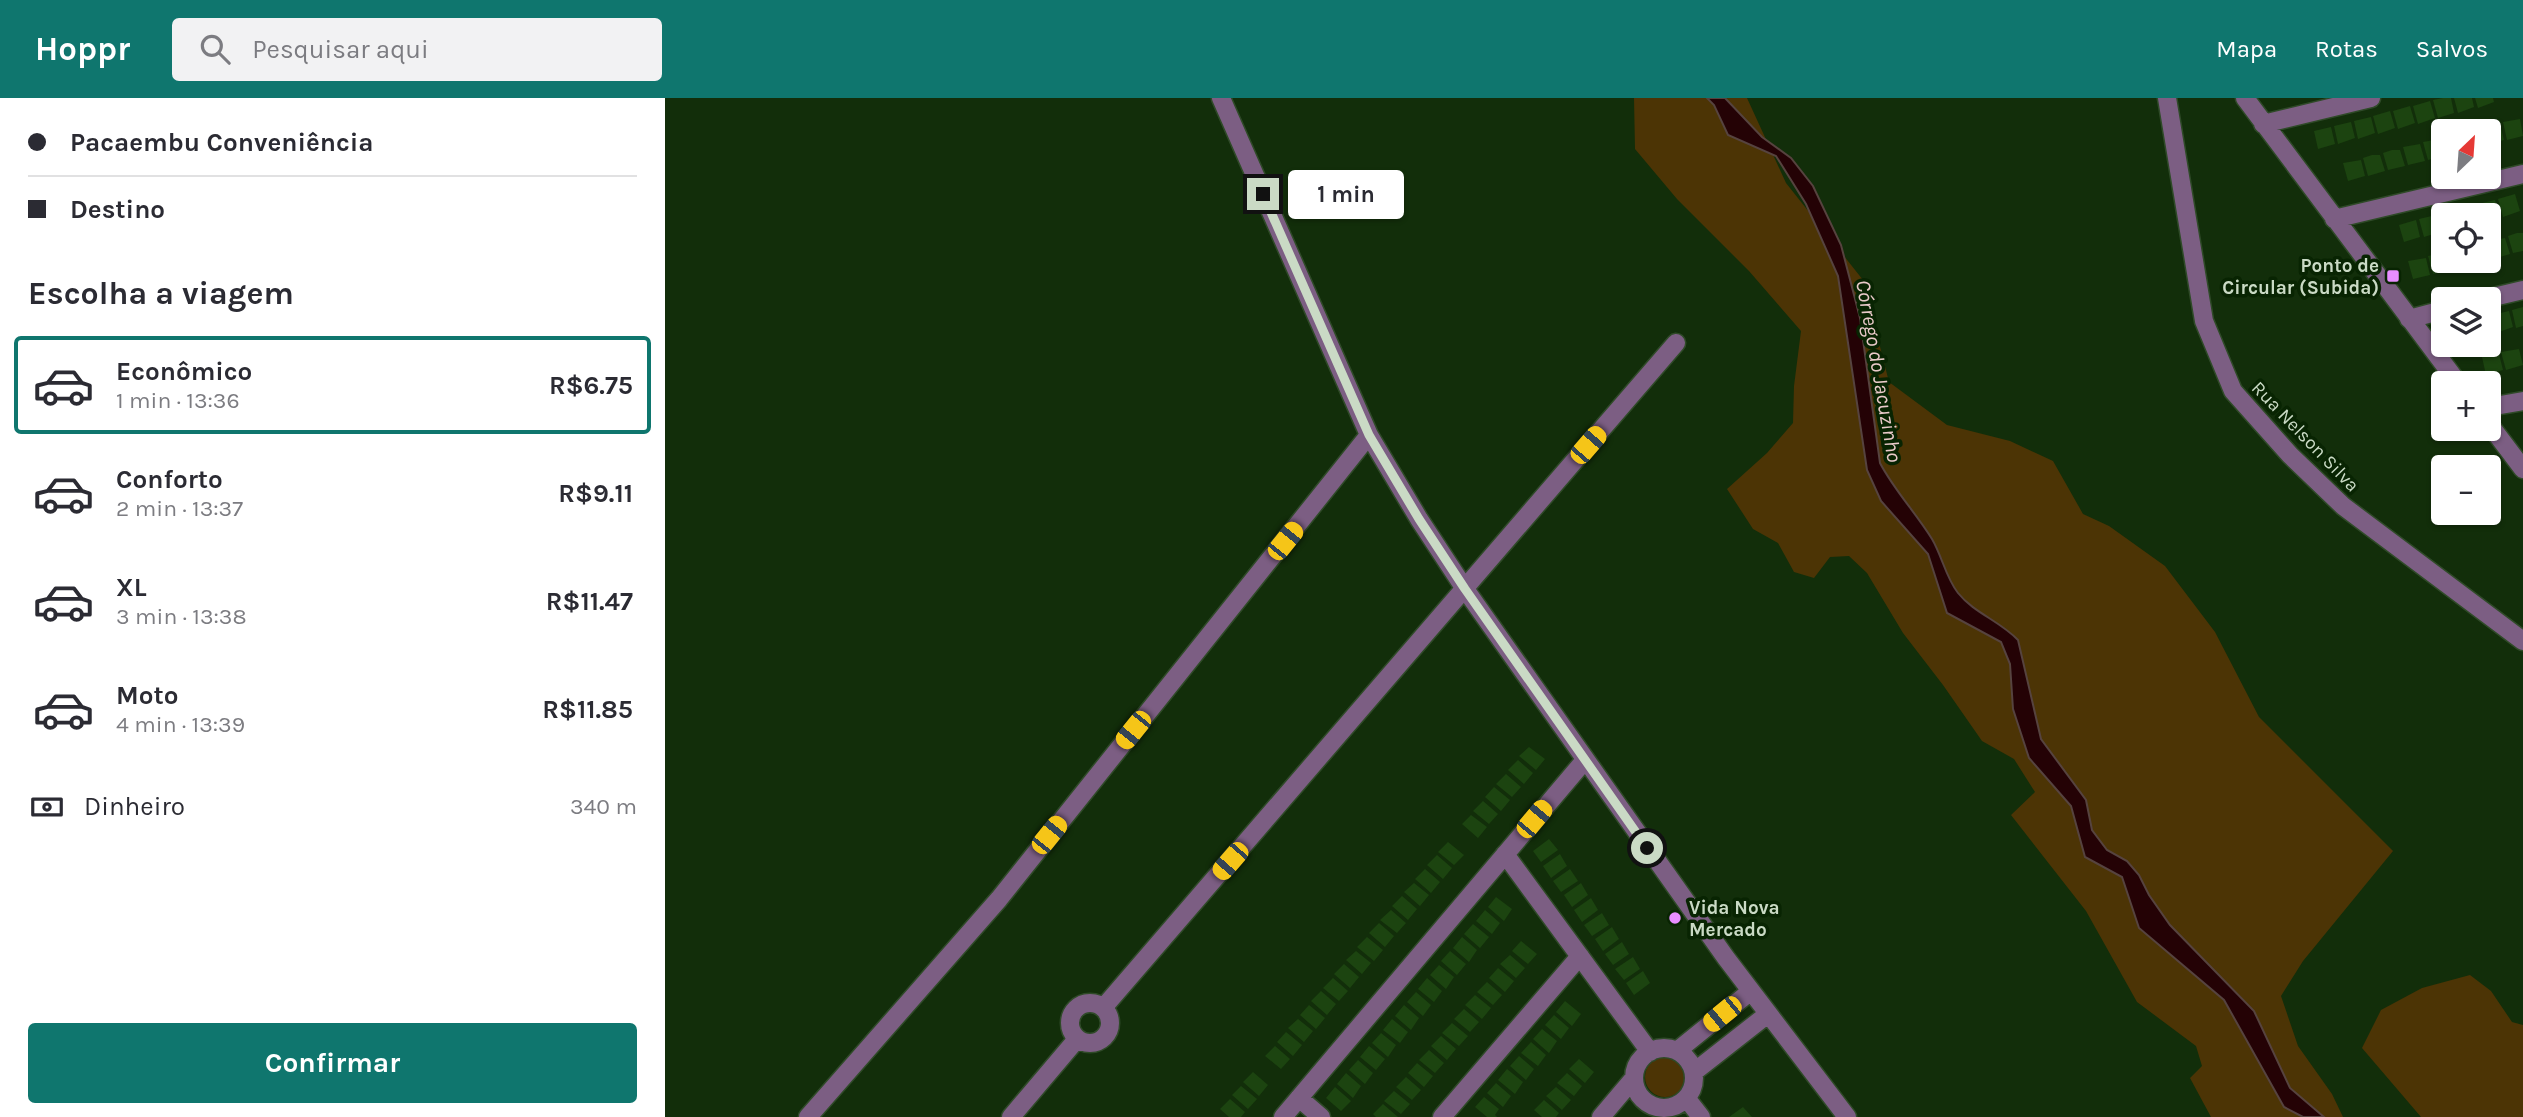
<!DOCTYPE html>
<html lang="pt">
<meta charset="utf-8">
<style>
:root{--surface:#fff;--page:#f2f2f3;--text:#2b2b33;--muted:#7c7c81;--line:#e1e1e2;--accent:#0f766e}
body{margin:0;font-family:Karla,sans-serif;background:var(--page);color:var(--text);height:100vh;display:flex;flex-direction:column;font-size:26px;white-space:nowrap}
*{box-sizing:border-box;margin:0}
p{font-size:23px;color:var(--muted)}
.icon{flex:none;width:38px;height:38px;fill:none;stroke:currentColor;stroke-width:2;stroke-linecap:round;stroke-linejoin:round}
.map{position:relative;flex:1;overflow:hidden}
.side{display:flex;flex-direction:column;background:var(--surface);width:665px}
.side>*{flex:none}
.hud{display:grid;align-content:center;height:154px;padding:0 28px;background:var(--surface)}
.needle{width:46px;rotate:25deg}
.fabs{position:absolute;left:1766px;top:21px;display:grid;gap:14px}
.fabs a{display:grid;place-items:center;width:70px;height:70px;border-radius:7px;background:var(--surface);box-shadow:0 2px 5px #0004;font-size:35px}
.end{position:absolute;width:32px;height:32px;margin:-16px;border:9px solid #cadac5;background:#111;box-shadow:0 0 0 4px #111}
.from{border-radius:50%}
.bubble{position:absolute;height:49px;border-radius:7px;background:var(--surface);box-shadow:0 2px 5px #0004;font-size:23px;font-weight:700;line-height:49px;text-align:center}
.car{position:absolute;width:21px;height:42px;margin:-21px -10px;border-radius:9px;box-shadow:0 0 5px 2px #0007;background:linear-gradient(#f5c518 24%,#345 0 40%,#f5c518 0 76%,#345 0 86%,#f5c518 0)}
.hud b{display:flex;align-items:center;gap:24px;height:66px;font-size:26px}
.hud b+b{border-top:2px solid var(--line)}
.hud i{width:18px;height:18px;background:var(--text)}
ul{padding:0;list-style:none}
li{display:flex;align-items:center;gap:21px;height:98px;margin:0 14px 10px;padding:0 14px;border:4px solid transparent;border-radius:7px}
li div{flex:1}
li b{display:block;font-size:26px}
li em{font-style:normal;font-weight:700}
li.on{border-color:var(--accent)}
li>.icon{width:63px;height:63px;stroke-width:1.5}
h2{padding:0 28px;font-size:32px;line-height:84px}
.pay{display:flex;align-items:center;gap:18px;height:77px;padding:0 28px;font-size:26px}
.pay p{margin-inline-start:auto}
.primary-button{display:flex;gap:14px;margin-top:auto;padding:14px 28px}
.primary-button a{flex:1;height:80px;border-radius:7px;background:var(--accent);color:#fff;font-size:28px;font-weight:700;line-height:80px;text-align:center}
header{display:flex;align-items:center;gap:42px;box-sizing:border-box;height:98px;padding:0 35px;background:var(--accent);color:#fff}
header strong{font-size:33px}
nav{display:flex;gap:38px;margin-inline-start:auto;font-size:24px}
.search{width:490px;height:63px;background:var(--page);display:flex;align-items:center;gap:18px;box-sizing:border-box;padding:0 24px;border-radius:7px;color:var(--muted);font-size:26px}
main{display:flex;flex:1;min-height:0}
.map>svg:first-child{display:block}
.green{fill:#4c3405}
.water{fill:#240205;stroke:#56433f;stroke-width:2}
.building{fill:#1c4410}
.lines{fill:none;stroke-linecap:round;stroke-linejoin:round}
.minor-casing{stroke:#2f4a28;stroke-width:21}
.minor{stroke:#7c5e83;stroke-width:18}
.route{stroke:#cadac5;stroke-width:9}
.poi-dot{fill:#e88eff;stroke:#082402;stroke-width:2.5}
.labels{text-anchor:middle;stroke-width:7;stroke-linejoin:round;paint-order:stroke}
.poi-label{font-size:19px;font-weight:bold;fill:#cadac5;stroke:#082402;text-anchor:end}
.street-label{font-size:19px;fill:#cadac5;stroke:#082402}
.water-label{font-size:21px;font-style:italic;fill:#eacaca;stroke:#082402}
</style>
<header>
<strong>Hoppr</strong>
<div class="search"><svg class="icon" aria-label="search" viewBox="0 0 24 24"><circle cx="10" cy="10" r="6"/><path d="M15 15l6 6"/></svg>Pesquisar aqui</div>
<nav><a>Mapa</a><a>Rotas</a><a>Salvos</a></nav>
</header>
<main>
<section class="side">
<div class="hud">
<b><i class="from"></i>Pacaembu Conveniência</b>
<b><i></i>Destino</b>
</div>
<h2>Escolha a viagem</h2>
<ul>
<li class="on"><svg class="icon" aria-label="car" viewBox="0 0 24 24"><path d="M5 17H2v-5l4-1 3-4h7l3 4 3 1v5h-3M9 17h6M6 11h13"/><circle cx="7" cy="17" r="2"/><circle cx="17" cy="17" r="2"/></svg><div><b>Econômico</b><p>1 min · 13:36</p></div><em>R$6.75</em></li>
<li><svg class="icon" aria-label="car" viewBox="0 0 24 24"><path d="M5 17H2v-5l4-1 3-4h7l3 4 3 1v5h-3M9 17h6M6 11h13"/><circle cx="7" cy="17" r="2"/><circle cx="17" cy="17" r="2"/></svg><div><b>Conforto</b><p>2 min · 13:37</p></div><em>R$9.11</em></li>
<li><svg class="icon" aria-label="car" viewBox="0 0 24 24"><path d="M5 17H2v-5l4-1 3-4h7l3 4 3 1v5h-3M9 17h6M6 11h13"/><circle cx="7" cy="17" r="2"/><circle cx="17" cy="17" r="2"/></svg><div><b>XL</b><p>3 min · 13:38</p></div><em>R$11.47</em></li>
<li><svg class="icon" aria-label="car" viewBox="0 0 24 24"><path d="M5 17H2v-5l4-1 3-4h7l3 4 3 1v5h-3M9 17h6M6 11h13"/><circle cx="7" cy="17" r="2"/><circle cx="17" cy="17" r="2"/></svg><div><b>Moto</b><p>4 min · 13:39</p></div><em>R$11.85</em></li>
</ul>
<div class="pay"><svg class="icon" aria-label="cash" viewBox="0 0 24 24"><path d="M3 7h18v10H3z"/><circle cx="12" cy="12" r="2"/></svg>Dinheiro<p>340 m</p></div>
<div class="primary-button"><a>Confirmar</a></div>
</section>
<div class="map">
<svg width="1858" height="1019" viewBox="0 0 1858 1019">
<rect width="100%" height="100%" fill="#122e0a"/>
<path class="green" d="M969,0H1082L1121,85L1198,182L1224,284L1282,327L1345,343L1388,363L1418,416L1444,428L1500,468L1550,534L1594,619L1728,753L1638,863L1616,898L1633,948L1667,996L1678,1019H1546L1525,980L1537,968L1531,948L1472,904L1421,813L1346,717L1370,694L1349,661L1317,643L1278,587L1238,535L1202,475L1184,458L1165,459L1149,480L1129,474L1113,445L1088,431L1062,391L1102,355L1128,325L1129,288L1136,233L1084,173L1012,101L970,51Z
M1805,877L1826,893L1847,924L1858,927V1019H1756L1697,950L1716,912L1757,890Z
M980 979a20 20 0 1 1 40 0a20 20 0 1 1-40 0Z"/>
<path class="water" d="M1042,0H1060L1097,39L1126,60L1148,88L1176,147L1195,220L1215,365C1229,392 1251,415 1267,441C1277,458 1281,480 1293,495C1309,515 1335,523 1353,542L1376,641L1421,702L1427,732L1442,752L1462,763L1474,777L1484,797L1505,827L1589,913L1625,990L1659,1019H1638L1619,1009L1559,902L1474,830L1457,779L1420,759L1406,708L1364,660L1348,611L1345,566L1336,544L1282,515L1263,456L1216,403L1202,372L1173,178L1141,106L1111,58L1063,37L1049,7Z"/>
<path class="building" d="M1778,0H1786L1789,15L1773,20L1768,2Z
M1789,0H1807L1809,9L1793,15Z
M1810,0H1828L1829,4L1813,10Z
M1765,3L1770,20L1753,26L1748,8Z
M1745,8L1750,25L1733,31L1728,13Z
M1725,13L1730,30L1713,36L1708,18Z
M1706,19L1710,35L1693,41L1689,23Z
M1855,21L1858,38L1842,42L1838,24Z
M1686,24L1690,40L1673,46L1669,28Z
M1835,26L1839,42L1824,46V33H1819L1818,29Z
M1666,29L1670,46L1653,51L1649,33Z
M1775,41L1778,58L1763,62L1758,44Z
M1755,46L1760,63L1743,67L1738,49Z
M1727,52H1735L1740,68L1723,72L1718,55Z
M1707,57H1715L1720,73L1703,78L1698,60Z
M1696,62L1700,78L1683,83L1678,65Z
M1850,96L1855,113L1838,119L1833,101Z
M1830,102L1835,118L1824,123V117H1816L1813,106Z
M1810,107L1813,117H1795L1794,111Z
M1791,112L1792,117H1778L1777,130L1774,116Z
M1771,117L1775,134L1759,139L1754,121Z
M1751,122L1755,139L1739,144L1734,127Z
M1852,135H1858V153L1848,155L1843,138Z
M1840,140L1845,156L1828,161L1824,143Z
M1772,156H1778V163H1783L1785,172L1768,176L1763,158Z
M1761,160L1765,177L1748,181L1743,163Z
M1786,163H1804L1805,166L1788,171Z
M1858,209V228L1851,230L1847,212Z
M1844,213L1848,229L1831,235L1827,217Z
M1854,251L1858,267L1841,272L1836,254Z
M1834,256L1838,272L1821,277L1817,259Z
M864,649L880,661L871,672L854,658Z
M853,662L868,675L859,686L843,672Z
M841,676L856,689L847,699L831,686Z
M829,689L845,702L836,713L820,699Z
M818,703L833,716L824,726L808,713Z
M806,717L822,729L813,740L797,726Z
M884,741L893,752L876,764L868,753Z
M783,744L799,757L789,767L773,754Z
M895,756L902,768L886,780L878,768Z
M772,757L787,770L778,781L762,767Z
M760,771L775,784L766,795L750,781Z
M905,771L913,783L896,794L888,783Z
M749,785L764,797L755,808L739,794Z
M916,785L923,797L907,809L899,797Z
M737,798L752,811L743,822L727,808Z
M831,799L847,811L839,823L823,809Z
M926,800L933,812L917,824L909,812Z
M726,812L741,825L732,835L715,822Z
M820,812L835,825L827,836L811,823Z
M937,815L944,827L927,838L919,827Z
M714,825L729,838L720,849L704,835Z
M808,826L824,839L815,850L799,836Z
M947,829L954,841L938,853L930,841Z
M702,839L718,852L709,863L692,849Z
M797,839L812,852L804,864L788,850Z
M856,843L872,856L863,866L847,853Z
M957,844L964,856L948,867L940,856Z
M691,853L706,865L697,876L681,862Z
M785,853L801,866L792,877L776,863Z
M845,857L860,870L851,880L835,866Z
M968,859L975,871L959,882L950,871Z
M679,866L694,879L685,890L669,876Z
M774,867L789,879L781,891L765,877Z
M833,870L849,883L840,894L824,880Z
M978,873L985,885L969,897L961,885Z
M668,880L683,893L674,903L658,890Z
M762,880L777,893L769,904L753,891Z
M822,884L837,897L828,907L812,894Z
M656,893L671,906L662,917L646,903Z
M751,894L766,907L758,918L742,904Z
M810,897L826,910L817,921L800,907Z
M900,903L916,916L907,928L891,914Z
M644,907L660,920L651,931L635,917Z
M739,907L754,920L746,932L730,918Z
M799,911L814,924L805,934L789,921Z
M889,917L904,930L896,941L880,927Z
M633,921L648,933L639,944L623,930Z
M727,921L743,934L735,945L718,932Z
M787,925L803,938L794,948L777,935Z
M877,931L892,943L884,955L868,941Z
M621,934L637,947L628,958L612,944Z
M716,935L731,947L723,959L707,945Z
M776,938L791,951L782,962L766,948Z
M866,944L881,957L873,968L856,955Z
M610,948L625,961L616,971L600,958Z
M704,948L720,961L711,972L695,959Z
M764,952L779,965L770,975L754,962Z
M854,958L869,971L861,982L845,968Z
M914,961L929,974L920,985L904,971Z
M693,962L708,975L700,986L684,972Z
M752,965L768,978L759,989L743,975Z
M842,971L858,984L850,996L833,982Z
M588,974L603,987L594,998L578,984Z
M681,975L696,988L688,1000L672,986Z
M902,975L917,988L909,998L892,985Z
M741,979L756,992L747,1002L731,989Z
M831,985L846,998L838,1009L822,995Z
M576,988L592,1001L583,1011L567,997Z
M670,989L686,1003L676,1013L661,1000Z
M891,989L906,1002L897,1012L881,998Z
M729,993L745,1006L736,1016L719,1003Z
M819,999L834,1011L830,1017L832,1019H822L810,1009Z
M565,1001L580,1014L576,1019H564L555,1011Z
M879,1002L894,1015L891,1019H877L869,1012Z
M718,1006L733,1019H711L708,1016Z
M1078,1009L1087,1019H1064Z"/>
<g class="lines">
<defs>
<path id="minor" d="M556,0L704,337L754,421L800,491L1061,860L1182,1019
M1502,0L1539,223L1568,293L1625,357L1678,408L1858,543
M1580,0L1793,285
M1598,26L1706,0
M1669,121L1858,76
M1820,201L1858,192
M1744,221L1778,212
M1824,309L1858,303
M1824,326L1858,371
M840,756L985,954
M405 925a20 20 0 1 1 40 0a20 20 0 1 1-40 0Z
M438,910L1011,245
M969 980a30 30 0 1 1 60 0a30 30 0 1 1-60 0Z
M1012,953L1086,893
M1029,974L1103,916
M634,1000L656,1019
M1022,1001L1036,1019
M143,1019L334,801L704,337
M346,1019L412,941
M618,1019L920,662
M777,1019L915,858
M936,1019L969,980"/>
</defs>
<use href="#minor" class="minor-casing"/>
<use href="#minor" class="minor"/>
</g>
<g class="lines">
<path class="route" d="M598,96L704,337L754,421L800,491L982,750"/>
</g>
<g class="poi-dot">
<rect x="1721" y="171" width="14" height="14" rx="3.5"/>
<circle cx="1010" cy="820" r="7"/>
</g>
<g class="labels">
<g class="poi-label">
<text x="1714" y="174">Ponto de<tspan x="1714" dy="22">Circular (Subida)</tspan></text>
<text x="1024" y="816" text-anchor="start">Vida Nova<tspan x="1024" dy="22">Mercado</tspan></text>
</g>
<g class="street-label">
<text transform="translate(1641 338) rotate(46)" y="7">Rua Nelson Silva</text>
</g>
<g class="water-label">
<text transform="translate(1214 273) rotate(80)" y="7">Córrego do Jacuzinho</text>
</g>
</g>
</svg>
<div class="fabs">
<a><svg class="needle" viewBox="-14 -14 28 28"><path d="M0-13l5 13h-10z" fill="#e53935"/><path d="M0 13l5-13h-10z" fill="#7c7c81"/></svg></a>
<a><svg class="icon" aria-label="locate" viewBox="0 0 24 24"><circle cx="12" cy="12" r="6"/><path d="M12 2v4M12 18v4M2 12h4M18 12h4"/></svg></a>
<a><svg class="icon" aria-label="layers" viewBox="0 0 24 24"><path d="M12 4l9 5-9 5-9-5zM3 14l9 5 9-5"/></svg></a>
<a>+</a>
<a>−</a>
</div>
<i class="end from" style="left:982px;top:750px"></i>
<i class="end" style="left:598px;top:96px"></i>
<div class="bubble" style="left:623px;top:72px;width:116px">1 min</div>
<i class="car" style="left:923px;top:347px;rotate:41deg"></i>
<i class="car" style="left:620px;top:443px;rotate:39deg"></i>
<i class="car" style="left:468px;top:632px;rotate:219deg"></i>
<i class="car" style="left:869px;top:721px;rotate:40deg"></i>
<i class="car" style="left:384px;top:737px;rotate:39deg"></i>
<i class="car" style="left:565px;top:763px;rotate:221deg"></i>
<i class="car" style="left:1057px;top:916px;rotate:231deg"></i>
</div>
</main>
